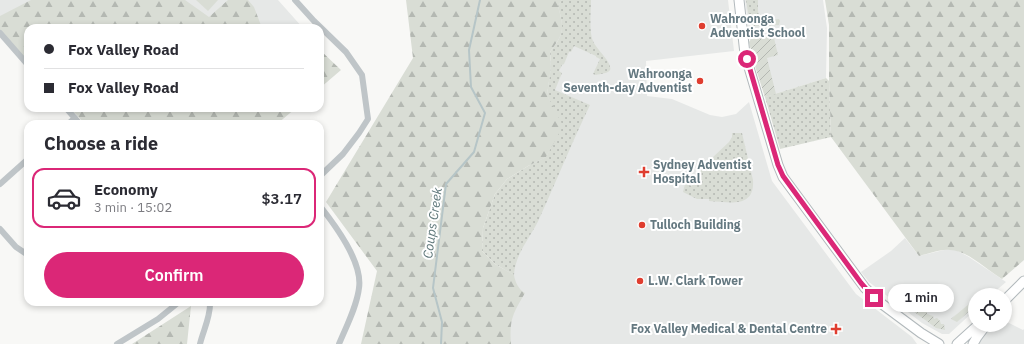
<!DOCTYPE html>
<meta charset="utf-8">
<style>
:root{--surface:#fff;--page:#f2f2f3;--text:#2b2b33;--muted:#7c7c81;--line:#e1e1e2;--accent:#db2777}
body{margin:0;font-family:"IBM Plex Sans",sans-serif;background:var(--page);color:var(--text);height:100vh;display:flex;flex-direction:column;font-size:15px;white-space:nowrap}
*{box-sizing:border-box;margin:0}
p{font-size:13px;color:var(--muted)}
.icon{flex:none;width:22px;height:22px;fill:none;stroke:currentColor;stroke-width:2;stroke-linecap:round;stroke-linejoin:round}
.map{position:relative;flex:1;overflow:hidden}
.details{position:absolute;left:24px;top:120px;width:300px;height:186px;display:flex;flex-direction:column;background:var(--surface);border-radius:12px;box-shadow:0 2px 6px #0003}
.details>*{flex:none}
.guide{position:absolute;left:24px;top:24px;width:300px;height:88px;border-radius:12px;box-shadow:0 2px 6px #0003;display:grid;align-content:center;height:88px;padding:0 20px;background:var(--surface)}
.fabs{position:absolute;left:968px;top:288px;display:grid;gap:8px}
.fabs a{display:grid;place-items:center;width:44px;height:44px;border-radius:50%;background:var(--surface);box-shadow:0 2px 6px #0003;font-size:20px}
.end{position:absolute;width:18px;height:18px;margin:-9px;border:5px solid #db2777;background:#fff;box-shadow:0 0 0 2px #fff}
.from{border-radius:50%}
.bubble{position:absolute;height:28px;border-radius:14px;background:var(--surface);box-shadow:0 2px 6px #0003;font-size:13px;font-weight:600;line-height:28px;text-align:center}
.guide b{display:flex;align-items:center;gap:14px;height:38px;font-size:15px}
.guide b+b{border-top:1px solid var(--line)}
.guide i{width:10px;height:10px;background:var(--text)}
ul{padding:0;list-style:none}
li{display:flex;align-items:center;gap:12px;height:60px;margin:0 8px 6px;padding:0 12px;border:2px solid var(--line);border-radius:12px}
li div{flex:1}
li b{display:block;font-size:15px}
li em{font-style:normal;font-weight:600}
li.selected{border-color:var(--accent)}
li>.icon{width:36px;height:36px;stroke-width:1.5}
h2{padding:0 20px;font-size:18px;line-height:48px}
.cta{display:flex;gap:8px;margin-top:auto;padding:8px 20px}
.cta a{flex:1;height:46px;border-radius:24px;background:var(--accent);color:#fff;font-size:16px;font-weight:600;line-height:46px;text-align:center}
.map>svg:first-child{display:block}
.built{fill:#e6e8e7}
.grass{fill:url(#grass-dots)}
.forest{fill:url(#forest-firs)}
.park{fill:#d9ddd5}
.garden{fill:url(#garden-furrows)}
.lines{fill:none;stroke-linecap:round;stroke-linejoin:round}
.stream{stroke:#b6c5c7;stroke-width:2}
.secondary-casing{stroke:#b2b9bc;stroke-width:11}
.street{stroke:#bfc5c8;stroke-width:6}
.secondary{stroke:#fff;stroke-width:9}
.route{stroke:#db2777;stroke-width:5}
.poi-dot{fill:#df3d2f;stroke:#fff;stroke-width:1.5}
.labels{text-anchor:middle;stroke-width:4;stroke-linejoin:round;paint-order:stroke}
.poi-label{font-size:12px;font-weight:bold;fill:#647880;stroke:#fff;text-anchor:start}
.water-label{font-size:13px;font-style:italic;fill:#5e777a;stroke:#fff}
</style>
<div class="map">
<svg width="1024" height="344" viewBox="0 0 1024 344">
<defs>
<pattern id="grass-dots" width="8" height="8" patternUnits="userSpaceOnUse"><rect width="8" height="8" fill="#d9ddd5"/><path d="M2 2h.1M6 6h.1" fill="none" stroke="#b4b8b2" stroke-width="1.8" stroke-linecap="round"/></pattern>
<pattern id="forest-firs" width="22" height="20" patternUnits="userSpaceOnUse"><rect width="22" height="20" fill="#d9ddd5"/><path d="M5 1l3.5 6h-7zM16 11l3.5 6h-7z" fill="#b4b8b2"/></pattern>
<pattern id="garden-furrows" width="10" height="10" patternUnits="userSpaceOnUse"><rect width="10" height="10" fill="#d9ddd5"/><path d="M-1 1l2-2M0 10L10 0M9 11l2-2" fill="none" stroke="#b4b8b2"/></pattern>
</defs>
<rect width="100%" height="100%" fill="#f8f8f6"/>
<path class="built" d="M0,0H278L303,28H28V49L0,16Z
M557,0H728L734,51L646,61L647,96L672,99L710,115L722,117L736,114L749,102L772,181L856,294L912,337L917,344H486L547,95Z
M745,0H823L827,28L826,78L765,97L751,48Z
M905,238L919,256L948,249L956,250L969,257L1006,282L991,295H975V310L949,334H942L922,323L869,282L861,272L891,251Z
M1005,321L1023,330L1024,329V344H980L978,343L979,339L993,325H1005Z"/>
<path class="grass" d="M562,0H591C591,10 589,33 593,41C596,49 613,63 610,70C609,73 600,74 596,75L593,74L600,59L596,57V56L574,46L571,52H569L564,64L562,65L559,71L562,73L555,90L590,105C572,142 557,180 540,217C532,236 515,253 514,275L495,264L482,251L483,228L495,194L507,179L528,166L546,157L562,126L547,95L551,67L550,52C565,33 564,28 558,6Z
M746,0H758V11L760,21L779,19L780,21L779,25L753,26L750,25Z
M826,78L829,81L831,137L780,149L765,97Z
M732,133H742L753,180C755,209 729,202 709,201V199H697L683,192L685,184L692,186L693,177L696,173L729,142L732,137Z"/>
<path class="forest" d="M31,0H185L209,17L228,0H248L254,7L262,28H28V62L0,32V16Z
M406,0H562L558,6C564,29 565,32 550,52L551,67L547,95L563,126L546,157L528,166L507,179L495,194L483,228L482,251L495,264L514,275C515,282 519,290 525,293C513,313 509,320 511,344H361L377,271L326,202L413,58Z
M825,0H1024V260L1002,279C987,270 967,250 950,250C940,249 928,254 919,256L831,137L829,81V25Z
M320,50L341,70L320,88Z
M70,108H296L277,124H85Z
M191,306L187,344H132Z"/>
<path class="park" d="M196,0H218L208,11Z"/>
<path class="garden" d="M761,34L774,38L778,55L767,58L776,94L765,97L753,60L749,42L753,37Z
M975,299V306L957,322L951,319Z
M915,302L927,311V314L933,316L934,319L937,318L940,321L941,324H944L945,330L936,328L913,311L916,310Z"/>
<g class="lines">
<path class="stream" d="M441,344L442,322L433,288L446,184L474,152L485,113L471,87L469,50L480,0"/>
<defs>
<path id="secondary" d="M739,0L745,54L778,165L783,177L865,288L882,304L921,333L939,344
M1005,300L1024,281
M957,344L978,325
M973,344L977,337L986,325"/>
</defs>
<use href="#secondary" class="secondary-casing"/>
<path class="street" d="M295,0L314,21L346,52L362,75L368,119L359,133L343,154L320,176
M0,33L28,65
M66,108L80,124
M68,124L75,118
M0,184L28,159
M320,206C335,225 363,262 359,288C357,306 346,327 339,344
M0,229L16,247L28,255
M903,290V294L896,296V291Z
M117,344L158,319L179,302
M200,344C203,331 211,316 210,302"/>
<use href="#secondary" class="secondary"/>
</g>
<g class="lines">
<path class="route" d="M747,59L778,165L783,176L861,283L874,298"/>
</g>
<g class="poi-dot">
<circle cx="702" cy="26" r="4"/>
<circle cx="700" cy="81" r="4"/>
<path d="M642 166h4v4h4v4h-4v4h-4v-4h-4v-4h4z"/>
<circle cx="642" cy="225" r="4"/>
<circle cx="640" cy="281" r="4"/>
<path d="M834 323h4v4h4v4h-4v4h-4v-4h-4v-4h4z"/>
</g>
<g class="labels">
<g class="poi-label">
<text x="710" y="23">Wahroonga<tspan x="710" dy="14">Adventist School</tspan></text>
<text x="692" y="78" text-anchor="end">Wahroonga<tspan x="692" dy="14">Seventh-day Adventist</tspan></text>
<text x="653" y="169">Sydney Adventist<tspan x="653" dy="14">Hospital</tspan></text>
<text x="650" y="229">Tulloch Building</text>
<text x="648" y="285">L.W. Clark Tower</text>
<text x="827" y="333" text-anchor="end">Fox Valley Medical &amp; Dental Centre</text>
</g>
<g class="water-label">
<text transform="translate(432 223) rotate(-82)" y="5">Coups Creek</text>
</g>
</g>
</svg>
<div class="fabs">
<a><svg class="icon" aria-label="locate" viewBox="0 0 24 24"><circle cx="12" cy="12" r="6"/><path d="M12 2v4M12 18v4M2 12h4M18 12h4"/></svg></a>
</div>
<i class="end from" style="left:747px;top:59px"></i>
<i class="end" style="left:874px;top:298px"></i>
<div class="bubble" style="left:888px;top:284px;width:66px">1 min</div>
<div class="guide">
<b><i class="from"></i>Fox Valley Road</b>
<b><i></i>Fox Valley Road</b>
</div>
<section class="details">
<h2>Choose a ride</h2>
<ul>
<li class="selected"><svg class="icon" aria-label="car" viewBox="0 0 24 24"><path d="M5 17H2v-5l4-1 3-4h7l3 4 3 1v5h-3M9 17h6M6 11h13"/><circle cx="7" cy="17" r="2"/><circle cx="17" cy="17" r="2"/></svg><div><b>Economy</b><p>3 min · 15:02</p></div><em>$3.17</em></li>
</ul>
<div class="cta"><a>Confirm</a></div>
</section>
</div>
